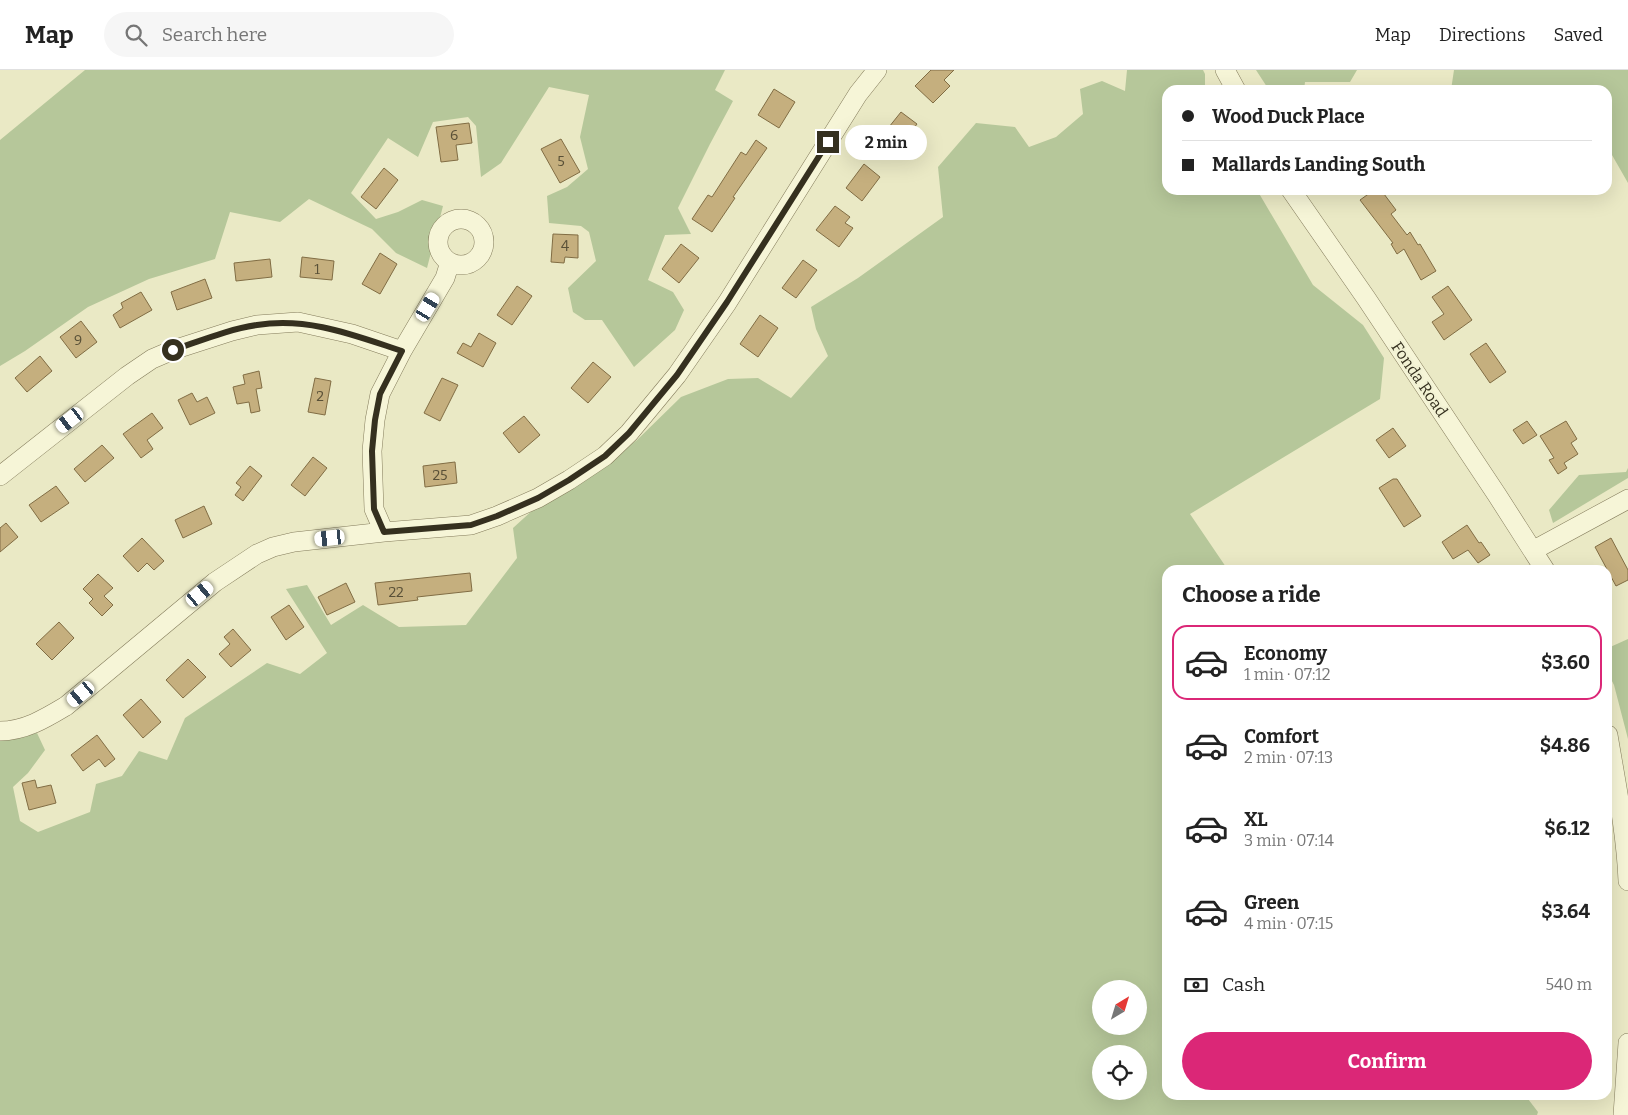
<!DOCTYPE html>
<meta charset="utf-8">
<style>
:root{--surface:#fff;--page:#f6f6f6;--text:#222;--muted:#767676;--line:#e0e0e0;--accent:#db2777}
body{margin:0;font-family:Bitter,serif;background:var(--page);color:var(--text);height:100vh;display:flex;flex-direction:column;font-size:19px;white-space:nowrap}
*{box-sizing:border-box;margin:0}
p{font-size:16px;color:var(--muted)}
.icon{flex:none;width:28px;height:28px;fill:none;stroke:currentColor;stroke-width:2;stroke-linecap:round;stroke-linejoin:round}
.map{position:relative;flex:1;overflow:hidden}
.side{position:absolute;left:1162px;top:495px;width:450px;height:535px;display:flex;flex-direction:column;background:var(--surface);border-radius:15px;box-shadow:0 5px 20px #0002}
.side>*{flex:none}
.banner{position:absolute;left:1162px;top:15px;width:450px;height:110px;border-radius:15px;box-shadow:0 5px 20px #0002;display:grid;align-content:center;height:110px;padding:0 20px;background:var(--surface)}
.needle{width:32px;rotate:38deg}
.fabs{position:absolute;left:1092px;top:910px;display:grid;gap:10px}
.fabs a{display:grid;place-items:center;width:55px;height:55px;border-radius:50%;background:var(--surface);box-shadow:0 5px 20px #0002;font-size:25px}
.end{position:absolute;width:22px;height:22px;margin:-11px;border:6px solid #35301f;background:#fff;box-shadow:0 0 0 2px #fff}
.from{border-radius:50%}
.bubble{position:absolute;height:35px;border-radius:18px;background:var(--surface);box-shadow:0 5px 20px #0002;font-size:16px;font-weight:700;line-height:35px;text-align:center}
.car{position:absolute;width:15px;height:30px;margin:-15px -8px;border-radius:6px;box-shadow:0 0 4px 1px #0007;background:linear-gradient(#fff 24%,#345 0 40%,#fff 0 76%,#345 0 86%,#fff 0)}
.banner b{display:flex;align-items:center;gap:18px;height:48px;font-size:19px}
.banner b+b{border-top:1px solid var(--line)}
.banner i{width:12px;height:12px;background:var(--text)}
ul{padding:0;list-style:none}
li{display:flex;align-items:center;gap:15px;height:75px;margin:0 10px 8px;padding:0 10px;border:2px solid transparent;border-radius:15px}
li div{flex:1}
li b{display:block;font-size:19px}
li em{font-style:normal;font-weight:700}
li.active{border-color:var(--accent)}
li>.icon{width:45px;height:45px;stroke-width:1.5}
h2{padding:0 20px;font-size:22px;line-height:60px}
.pay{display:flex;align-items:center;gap:12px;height:55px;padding:0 20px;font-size:19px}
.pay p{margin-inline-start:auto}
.cta{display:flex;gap:10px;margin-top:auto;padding:10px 20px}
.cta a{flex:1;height:58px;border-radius:30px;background:var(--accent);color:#fff;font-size:20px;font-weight:700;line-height:58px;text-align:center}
header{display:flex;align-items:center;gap:30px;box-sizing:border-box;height:70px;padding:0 25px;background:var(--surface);border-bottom:1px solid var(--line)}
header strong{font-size:24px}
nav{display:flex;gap:28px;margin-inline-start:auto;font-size:18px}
.search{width:350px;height:45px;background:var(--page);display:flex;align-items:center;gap:12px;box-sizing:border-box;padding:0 18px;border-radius:28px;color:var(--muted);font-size:19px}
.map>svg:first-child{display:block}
.green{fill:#b6c79a;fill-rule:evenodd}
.building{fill:#c5af7e;stroke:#816d44}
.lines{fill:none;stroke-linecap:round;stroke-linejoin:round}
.minor-casing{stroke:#847c5c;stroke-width:20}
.minor{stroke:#f6f5d7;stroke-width:19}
.route{stroke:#35301f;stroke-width:6}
.labels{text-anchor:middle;stroke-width:4.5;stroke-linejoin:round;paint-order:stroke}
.number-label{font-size:14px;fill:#595037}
.street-label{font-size:16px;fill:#35301f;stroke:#f2f2d4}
</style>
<header>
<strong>Map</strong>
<div class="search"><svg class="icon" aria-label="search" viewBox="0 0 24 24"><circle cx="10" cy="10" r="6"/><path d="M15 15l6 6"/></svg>Search here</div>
<nav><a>Map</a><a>Directions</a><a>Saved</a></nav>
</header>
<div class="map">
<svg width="1628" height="1045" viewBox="0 0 1628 1045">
<rect width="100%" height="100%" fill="#eae9c5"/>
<path class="green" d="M85,0H725L715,20L733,31L710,74L678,138L691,164L665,165L648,210L673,222L684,240L675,260L634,297L602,250H585L573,242L568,218L596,191L589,162L581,156L549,153L547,126L567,117L588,99L580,67L589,25L549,17L501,93L481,107L476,56L468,47L433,52L418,87L388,68L351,123L376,149L398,142L422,130L443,136L427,198L396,183L372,159L309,129L280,152L230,142L215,189L149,209L88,237L25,281L0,296V70Z
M1127,0H1203L1205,4V20H1168V120H1257L1313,215L1363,255L1384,288L1380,329L1190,444L1228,500H1168V1025H1525L1538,1042L1537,1045H0V671L37,663L45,680L28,703L13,717L20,751L38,762L90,742L96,714L122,706L139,681L167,690L185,648L267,593L300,604L327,583L286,519L307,515L331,555L363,535L399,557L466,555L517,488L513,458L535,438L590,405L637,370L681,327L728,309L758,308L791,328L828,286L816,259L811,237L858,208L943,147L938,97L976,53L1015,57L1029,77L1056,67L1083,44L1080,19L1102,11L1125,21ZM1101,919H1139V956H1101ZM1101,984H1139V1021H1101Z
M1256,0H1357L1350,12H1305L1304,20H1269Z
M1454,0H1628V113L1608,78V20H1451Z
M1628,398V408L1553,453L1549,440L1579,405L1626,402Z
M1628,569V669L1614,615L1608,603V578Z"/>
<path class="building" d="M931,0H954L944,10L950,16L933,33L915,16Z
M774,19L795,32L779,58L758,45Z
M901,42L917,54L907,67L914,73L905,85L881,67Z
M469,53L472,73L456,75L458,90L441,92L436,57Z
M561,69L580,102L560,113L541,79Z
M756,70L767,78L733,127L735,128L712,162L692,149L708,125L712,127L741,82L746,85Z
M864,94L880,107L862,131L846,118Z
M384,98L398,110L376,139L361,127Z
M1374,120H1381L1396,140L1391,144L1407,165L1410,162L1418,175L1420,174L1436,201L1421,210L1404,179L1397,184L1391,174L1393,173L1360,130Z
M835,136L850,147L845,153L853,158L839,177L816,160Z
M553,164L578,165V188L565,187L564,193L551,192Z
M681,174L699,188L679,213L662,199Z
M380,183L397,194L380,224L362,214Z
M302,187L334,191L332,210L300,207Z
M270,189L272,207L236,211L234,193Z
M803,190L817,200L796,228L782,218Z
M205,209L212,228L177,240L171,222Z
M517,216L532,226L512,255L497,245Z
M1448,216L1472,250L1444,270L1432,252L1444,244L1432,227Z
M141,222L152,240L120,258L113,245L123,238L121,233Z
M760,245L778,258L758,287L740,274Z
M81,251L97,272L76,288L60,267Z
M479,263L496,273L483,297L457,283L463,273L471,277Z
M1486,273L1506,302L1490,313L1470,284Z
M40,286L52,301L27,322L15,308Z
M593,292L611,307L588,333L571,318Z
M259,301L262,318L256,319L260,341L251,343L249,332L237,334L233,317L245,314L243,305Z
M315,308L331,311L325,345L308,342Z
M442,308L458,315L440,351L424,343Z
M192,323L197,332L207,327L215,343L190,355L178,330Z
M152,343L163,358L147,370L153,379L141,388L123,364Z
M524,346L540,365L519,383L503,363Z
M1527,351L1537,365L1523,374L1513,360Z
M1566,351L1577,369L1571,373L1578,384L1564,393L1567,398L1558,404L1549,390L1554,388L1540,366Z
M1393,358L1406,376L1389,388L1376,370Z
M102,375L114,388L85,412L74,399Z
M313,387L327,398L305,426L291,415Z
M455,392L457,413L425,417L423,396Z
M250,396L262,406L243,431L235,425L241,417L236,413Z
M1393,409H1397L1421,446L1404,457L1379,418Z
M56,416L69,433L41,452L29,435Z
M204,436L212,454L183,468L175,450Z
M6,453L18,467L0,482V458Z
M1467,455L1479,473L1481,472L1490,485L1478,493L1468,480L1453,489L1442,472Z
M142,468L164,491L154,500L147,493L138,502L123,486Z
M1611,468L1628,500V510L1616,516L1595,477Z
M470,503L472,521L417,527L418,530L378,535L375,513Z
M98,504L113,518L104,526L113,535L102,546L89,533L93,529L83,519Z
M346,513L355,532L327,545L318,527Z
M289,535L304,557L286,570L271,547Z
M59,552L74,568L52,590L36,574Z
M233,559L251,580L231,597L219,584L230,574L224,567Z
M188,589L206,607L183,628L166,610Z
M141,629L161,652L143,668L123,645Z
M97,665L115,689L105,697L99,689L83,701L71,685Z
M35,710L37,718L51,715L56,733L29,740L22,713Z"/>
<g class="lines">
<defs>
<path id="minor" d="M1225,0L1236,20
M1291,120L1366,228L1497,425L1545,500
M438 172a23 23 0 1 1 46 0a23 23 0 1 1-46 0Z
M0,406L127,306L152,289L173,280L232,261L257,255L298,252L352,264L402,281
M384,462L374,439L372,381L375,350L380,324L402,281L445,208L450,192
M1534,480L1628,429
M0,661C25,661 46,648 66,636L215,512L257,484L273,477L294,472L384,462L471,455L497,446L538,428L569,410L605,386L629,363L677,305L727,233L858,24L877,0
M1608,665C1616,713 1626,762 1628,811
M1623,1045L1628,973"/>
</defs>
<use href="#minor" class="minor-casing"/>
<use href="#minor" class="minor"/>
</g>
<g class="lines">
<path class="route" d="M173,280C200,271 229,259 257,255C309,247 353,265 402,281L380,324L375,350L372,381L374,439L384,462L471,455L497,446L538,428L569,410L605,386L629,363L677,305L727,232L828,72"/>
</g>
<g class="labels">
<g class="number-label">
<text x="454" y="70">6</text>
<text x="561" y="96">5</text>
<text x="565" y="181">4</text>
<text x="317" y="204">1</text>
<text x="78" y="275">9</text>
<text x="320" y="331">2</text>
<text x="440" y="410">25</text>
<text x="396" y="527">22</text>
</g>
<g class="street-label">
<text transform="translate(1420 309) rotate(56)" y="6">Fonda Road</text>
</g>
</g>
</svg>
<div class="fabs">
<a><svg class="needle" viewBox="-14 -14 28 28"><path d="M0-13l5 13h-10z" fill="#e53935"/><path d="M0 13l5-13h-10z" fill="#767676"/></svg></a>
<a><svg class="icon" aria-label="locate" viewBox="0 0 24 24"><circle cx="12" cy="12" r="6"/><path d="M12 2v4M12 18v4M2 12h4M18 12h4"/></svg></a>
</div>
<i class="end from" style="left:173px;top:280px"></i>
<i class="end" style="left:828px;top:72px"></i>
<div class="bubble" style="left:845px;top:55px;width:82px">2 min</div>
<i class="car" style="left:428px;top:237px;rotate:31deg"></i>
<i class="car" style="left:70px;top:350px;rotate:232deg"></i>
<i class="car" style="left:330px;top:468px;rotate:264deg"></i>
<i class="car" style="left:200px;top:524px;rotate:50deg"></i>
<i class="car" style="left:81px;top:624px;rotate:230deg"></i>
<div class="banner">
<b><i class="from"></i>Wood Duck Place</b>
<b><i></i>Mallards Landing South</b>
</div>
<section class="side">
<h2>Choose a ride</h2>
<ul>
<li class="active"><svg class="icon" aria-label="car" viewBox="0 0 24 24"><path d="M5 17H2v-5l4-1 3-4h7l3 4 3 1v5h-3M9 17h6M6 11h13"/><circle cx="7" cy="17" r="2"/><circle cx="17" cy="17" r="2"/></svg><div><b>Economy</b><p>1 min · 07:12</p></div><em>$3.60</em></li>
<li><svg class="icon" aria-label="car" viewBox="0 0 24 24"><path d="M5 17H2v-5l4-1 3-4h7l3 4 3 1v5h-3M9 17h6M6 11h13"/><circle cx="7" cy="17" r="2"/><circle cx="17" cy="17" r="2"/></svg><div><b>Comfort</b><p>2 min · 07:13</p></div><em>$4.86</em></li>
<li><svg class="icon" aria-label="car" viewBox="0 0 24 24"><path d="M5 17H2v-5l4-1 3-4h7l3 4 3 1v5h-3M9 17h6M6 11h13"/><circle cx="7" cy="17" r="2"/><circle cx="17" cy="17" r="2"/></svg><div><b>XL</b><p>3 min · 07:14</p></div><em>$6.12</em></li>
<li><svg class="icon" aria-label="car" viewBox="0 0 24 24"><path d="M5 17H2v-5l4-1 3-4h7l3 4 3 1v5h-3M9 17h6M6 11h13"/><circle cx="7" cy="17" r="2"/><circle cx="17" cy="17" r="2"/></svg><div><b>Green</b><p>4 min · 07:15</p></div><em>$3.64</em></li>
</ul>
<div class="pay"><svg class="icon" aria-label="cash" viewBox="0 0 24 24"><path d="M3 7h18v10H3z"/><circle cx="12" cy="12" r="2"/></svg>Cash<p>540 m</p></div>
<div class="cta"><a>Confirm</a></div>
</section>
</div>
